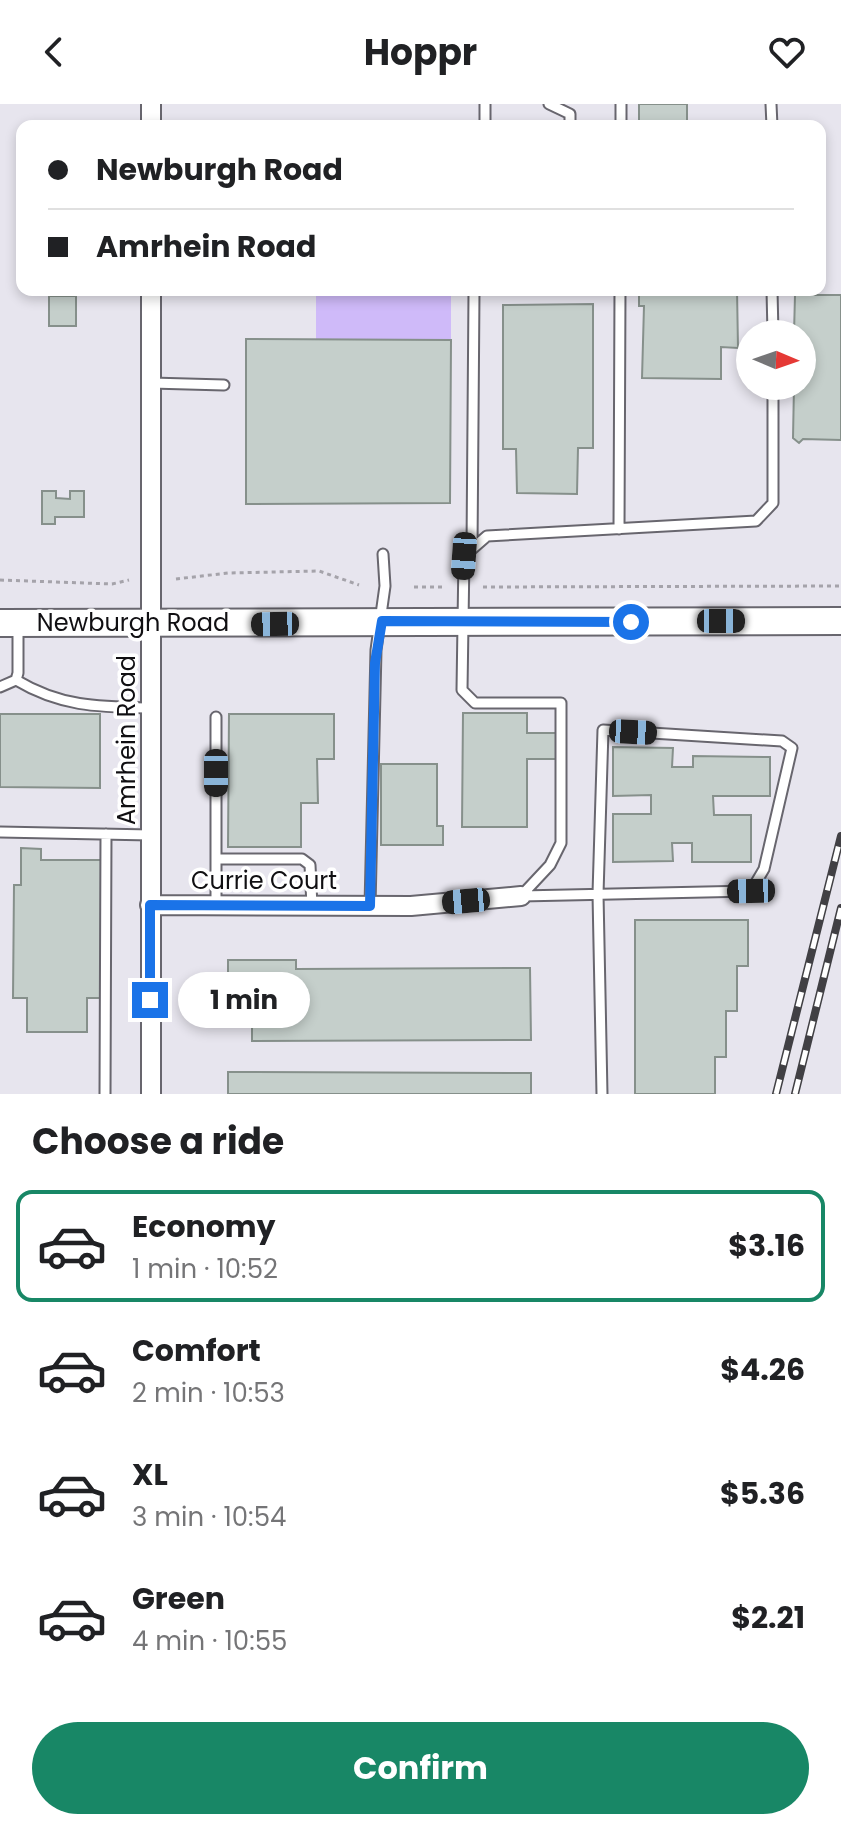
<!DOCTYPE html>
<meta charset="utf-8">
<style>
:root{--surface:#fff;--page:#f2f2f2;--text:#202124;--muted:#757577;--line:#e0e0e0;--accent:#188766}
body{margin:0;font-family:Poppins,sans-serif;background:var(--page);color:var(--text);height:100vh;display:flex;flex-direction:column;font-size:30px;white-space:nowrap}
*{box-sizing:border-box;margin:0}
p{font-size:26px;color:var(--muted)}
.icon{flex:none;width:44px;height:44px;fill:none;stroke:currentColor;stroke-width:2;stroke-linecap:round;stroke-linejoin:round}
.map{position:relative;height:990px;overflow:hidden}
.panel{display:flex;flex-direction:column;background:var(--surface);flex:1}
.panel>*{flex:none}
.top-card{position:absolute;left:16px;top:16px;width:810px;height:176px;border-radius:16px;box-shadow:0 4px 12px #0003;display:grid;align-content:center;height:176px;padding:0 32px;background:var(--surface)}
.needle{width:52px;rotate:92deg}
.buttons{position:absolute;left:736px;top:216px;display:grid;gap:16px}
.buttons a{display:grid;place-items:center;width:80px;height:80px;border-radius:50%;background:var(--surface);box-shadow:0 4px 12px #0003;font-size:40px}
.end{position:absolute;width:36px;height:36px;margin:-18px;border:10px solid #1a73e8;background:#fff;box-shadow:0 0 0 4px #fff}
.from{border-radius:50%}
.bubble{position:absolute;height:56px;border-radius:28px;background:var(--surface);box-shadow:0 4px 12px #0003;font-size:26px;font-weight:700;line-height:56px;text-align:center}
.car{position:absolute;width:24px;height:48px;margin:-24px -12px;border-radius:10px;box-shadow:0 0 6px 2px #0007;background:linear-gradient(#222 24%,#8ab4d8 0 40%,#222 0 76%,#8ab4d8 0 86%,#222 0)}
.top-card b{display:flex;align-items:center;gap:28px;height:76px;font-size:30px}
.top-card b+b{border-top:2px solid var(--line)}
.top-card i{width:20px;height:20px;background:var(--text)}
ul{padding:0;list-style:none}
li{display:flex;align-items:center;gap:24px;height:112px;margin:0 16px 12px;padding:0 16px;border:4px solid transparent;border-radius:16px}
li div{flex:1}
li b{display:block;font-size:30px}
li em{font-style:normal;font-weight:700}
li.current{border-color:var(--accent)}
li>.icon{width:72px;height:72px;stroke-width:1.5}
h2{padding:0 32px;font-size:36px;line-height:96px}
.primary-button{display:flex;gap:16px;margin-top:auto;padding:16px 32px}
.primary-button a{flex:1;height:92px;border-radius:48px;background:var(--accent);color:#fff;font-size:32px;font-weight:700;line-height:92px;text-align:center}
header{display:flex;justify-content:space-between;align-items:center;height:104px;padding:0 32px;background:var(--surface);font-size:36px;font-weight:700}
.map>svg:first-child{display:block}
.green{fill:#cfbaf9}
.building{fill:#c5cfcb;stroke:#86908b;stroke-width:2}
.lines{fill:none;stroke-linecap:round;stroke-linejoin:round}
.lane-casing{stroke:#68666e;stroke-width:13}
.street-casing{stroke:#68666e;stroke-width:22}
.secondary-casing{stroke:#68666e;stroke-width:30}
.path{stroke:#a5a3aa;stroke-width:3;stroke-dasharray:4 4;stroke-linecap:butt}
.lane{stroke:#fff;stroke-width:9}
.street{stroke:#fff;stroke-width:18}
.secondary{stroke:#fff;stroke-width:26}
.rail-casing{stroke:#414044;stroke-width:8}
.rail{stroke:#fff;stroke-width:5;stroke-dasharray:15;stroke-linecap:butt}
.route{stroke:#1a73e8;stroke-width:10}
.labels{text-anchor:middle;stroke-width:7;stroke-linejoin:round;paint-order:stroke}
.street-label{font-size:24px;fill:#100f12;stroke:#fff}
</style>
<header><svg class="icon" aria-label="back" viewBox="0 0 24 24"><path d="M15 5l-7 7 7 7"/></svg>Hoppr<svg class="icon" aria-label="heart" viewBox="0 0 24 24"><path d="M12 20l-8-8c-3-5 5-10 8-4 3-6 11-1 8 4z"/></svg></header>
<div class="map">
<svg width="841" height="990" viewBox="0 0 841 990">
<rect width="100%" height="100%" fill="#e7e5ee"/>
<path class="green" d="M316,186H451V236L316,235Z"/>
<path class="building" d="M639,0H687V20L737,22H639Z
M639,186H737L738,244L721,243V275L642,274L644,202H639Z
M795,191H841V336L803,335L799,339L793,334L794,282H802V230H794Z
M49,192H76V222H49Z
M593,200V344H578L577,390L517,389L516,345H503V201Z
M246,235L451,236L450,399L246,400Z
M42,387H56V394L70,395V387H84V413H55V420H42Z
M463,609H527V629H556V655H527V723H462Z
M0,610H100V684L0,683Z
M229,610H334V655H317L318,699H301V743H228Z
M613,643L673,644L672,663H693V652L770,653V692H713L714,711H751V758H692V739H672L673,757L613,758V710H651V691L613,692Z
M381,660H437V722H443V741H381Z
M21,744L41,745V756H101V894H87V928H27V894H13L14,781H21Z
M635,816H748V862H737V907H726V953H715V990H635Z
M228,856H296V865L530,864L531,936L252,937V905H228Z
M228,968L531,969V990H228Z"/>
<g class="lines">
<defs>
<path id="lane" d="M549,0L570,10V22
M771,0L772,22
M485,22V0
M621,22V0
M772,186L773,230
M151,279L224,281
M619,425L620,186
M472,444L474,188
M16,576C61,603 99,603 151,604
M0,583L16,576L18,569V523
M0,728L151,731
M216,755H302L310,761L312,802
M521,792L751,787L764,765L792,644L782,637L603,626L598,790L602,990
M521,792L550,761L561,739V599H475L462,586L464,452L487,432L756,417L773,399V282
M216,801V613
M370,802L376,546L385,482L383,450
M105,990L106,730"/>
<path id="street" d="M151,22V0
M150,801L411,802L521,792
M151,990V186"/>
<path id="secondary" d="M0,519L841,517"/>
</defs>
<use href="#lane" class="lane-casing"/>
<use href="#street" class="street-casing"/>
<use href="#secondary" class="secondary-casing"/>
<path class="path" d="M176,475L228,469L319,467L359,481
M0,476L112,480L129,476
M414,483H445
M483,483L841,482"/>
<use href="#lane" class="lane"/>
<use href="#street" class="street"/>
<use href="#secondary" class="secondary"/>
<defs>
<path id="rail" d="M776,990L841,732
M795,990L841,804"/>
</defs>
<use href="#rail" class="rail-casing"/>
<use href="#rail" class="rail"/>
</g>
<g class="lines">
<path class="route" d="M150,896V801L370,802L375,559L382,517L631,518"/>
</g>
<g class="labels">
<g class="street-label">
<text x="133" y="527">Newburgh Road</text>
<text transform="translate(127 636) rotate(-90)" y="8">Amrhein Road</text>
<text x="264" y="785">Currie Court</text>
</g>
</g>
</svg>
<div class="buttons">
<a><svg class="needle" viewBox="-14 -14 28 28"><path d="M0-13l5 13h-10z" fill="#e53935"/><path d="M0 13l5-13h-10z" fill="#757577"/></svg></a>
</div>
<i class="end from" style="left:631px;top:518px"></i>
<i class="end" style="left:150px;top:896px"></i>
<div class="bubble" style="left:178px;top:868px;width:132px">1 min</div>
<i class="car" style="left:464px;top:452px;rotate:184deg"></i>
<i class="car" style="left:721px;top:517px;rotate:90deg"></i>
<i class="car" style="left:275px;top:520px;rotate:269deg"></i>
<i class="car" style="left:633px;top:628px;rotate:93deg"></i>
<i class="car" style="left:216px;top:669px;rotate:180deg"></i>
<i class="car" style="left:751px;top:787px;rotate:269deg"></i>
<i class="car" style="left:466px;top:797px;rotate:265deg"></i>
<div class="top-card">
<b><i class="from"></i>Newburgh Road</b>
<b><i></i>Amrhein Road</b>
</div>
</div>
<section class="panel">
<h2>Choose a ride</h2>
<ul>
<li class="current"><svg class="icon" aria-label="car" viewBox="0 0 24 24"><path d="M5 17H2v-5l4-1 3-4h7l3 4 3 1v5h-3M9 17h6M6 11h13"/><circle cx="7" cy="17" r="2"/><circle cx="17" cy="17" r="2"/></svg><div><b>Economy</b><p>1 min · 10:52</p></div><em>$3.16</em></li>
<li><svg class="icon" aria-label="car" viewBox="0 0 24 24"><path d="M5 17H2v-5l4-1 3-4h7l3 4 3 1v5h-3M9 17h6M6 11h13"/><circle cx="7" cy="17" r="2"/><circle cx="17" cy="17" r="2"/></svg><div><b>Comfort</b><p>2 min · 10:53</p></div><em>$4.26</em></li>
<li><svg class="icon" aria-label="car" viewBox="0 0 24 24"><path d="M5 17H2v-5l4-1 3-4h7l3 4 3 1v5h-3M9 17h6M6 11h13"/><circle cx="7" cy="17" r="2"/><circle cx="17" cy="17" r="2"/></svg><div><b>XL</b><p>3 min · 10:54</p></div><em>$5.36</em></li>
<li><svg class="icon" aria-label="car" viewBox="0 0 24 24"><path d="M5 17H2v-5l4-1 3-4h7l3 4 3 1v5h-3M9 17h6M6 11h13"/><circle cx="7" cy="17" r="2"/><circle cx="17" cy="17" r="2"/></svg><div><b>Green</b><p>4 min · 10:55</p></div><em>$2.21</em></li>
</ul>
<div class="primary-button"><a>Confirm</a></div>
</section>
